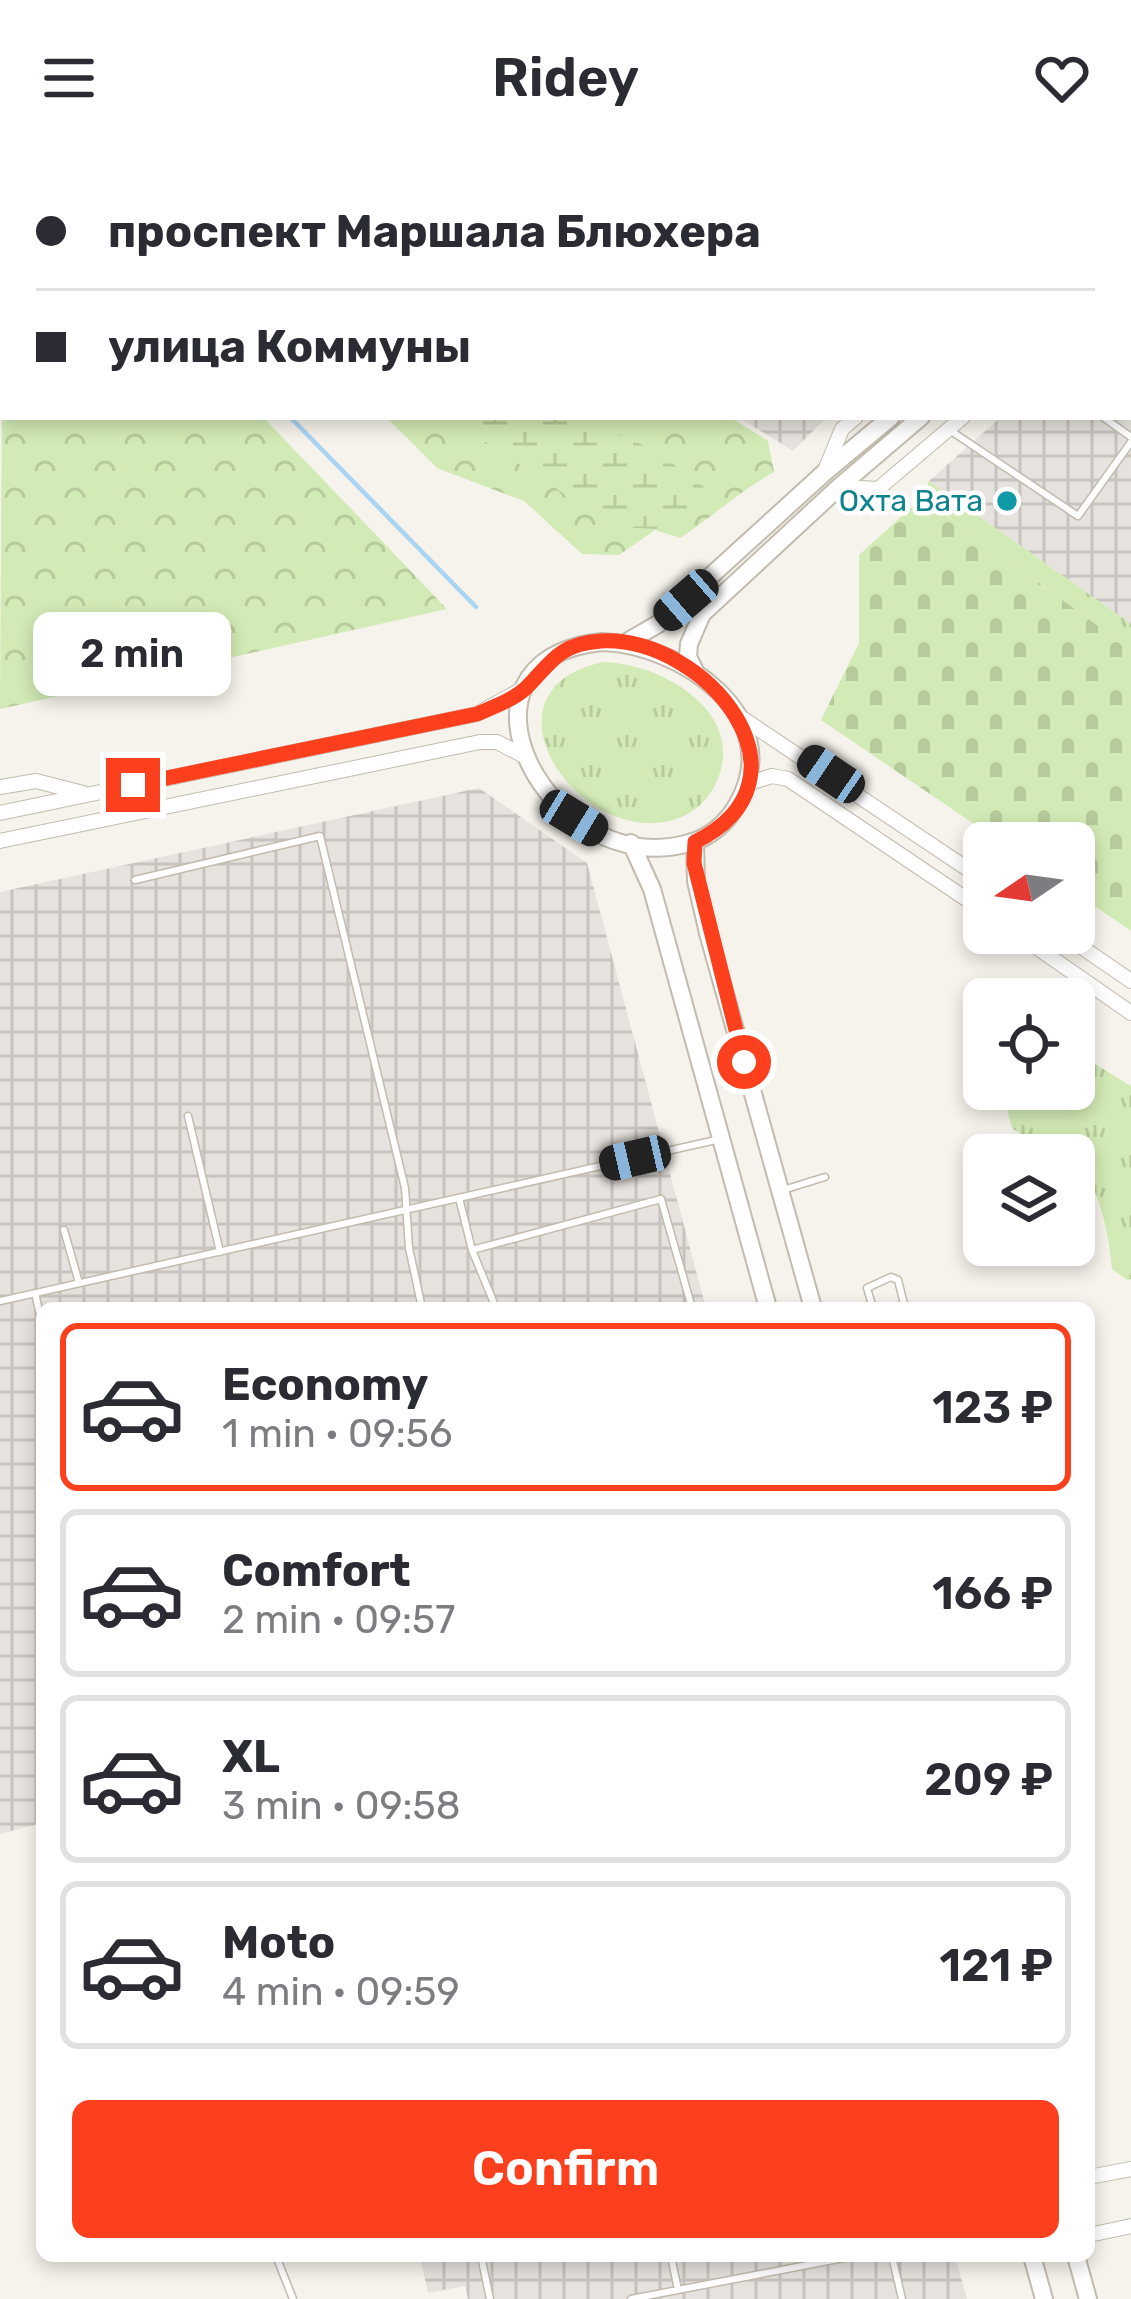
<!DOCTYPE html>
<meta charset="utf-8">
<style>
:root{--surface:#fff;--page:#f7f7f7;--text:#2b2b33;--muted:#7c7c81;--line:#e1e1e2;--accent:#fc3f1d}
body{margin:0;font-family:Rubik,sans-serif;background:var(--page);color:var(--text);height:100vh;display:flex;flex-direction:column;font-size:45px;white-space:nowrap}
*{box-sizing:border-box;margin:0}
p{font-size:39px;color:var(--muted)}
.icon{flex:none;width:66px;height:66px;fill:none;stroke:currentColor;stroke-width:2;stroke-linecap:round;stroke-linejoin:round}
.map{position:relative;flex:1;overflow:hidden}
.sheet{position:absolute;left:36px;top:1146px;width:1059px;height:960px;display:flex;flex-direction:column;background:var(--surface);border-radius:18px;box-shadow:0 6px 18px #0003}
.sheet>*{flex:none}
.hud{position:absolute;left:0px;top:0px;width:1131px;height:264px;box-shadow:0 6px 18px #0003;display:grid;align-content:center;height:264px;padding:0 36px;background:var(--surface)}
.needle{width:78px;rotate:257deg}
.tools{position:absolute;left:963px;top:666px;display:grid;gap:24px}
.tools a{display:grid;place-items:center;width:132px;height:132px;border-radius:18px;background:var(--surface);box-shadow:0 6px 18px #0003;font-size:60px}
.end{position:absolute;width:54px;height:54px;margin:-27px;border:15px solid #fc3f1d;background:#fff;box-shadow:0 0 0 6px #fff}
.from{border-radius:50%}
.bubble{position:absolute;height:84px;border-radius:18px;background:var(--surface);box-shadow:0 6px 18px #0003;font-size:39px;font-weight:600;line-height:84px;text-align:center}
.car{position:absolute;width:36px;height:72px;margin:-36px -18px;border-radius:15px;box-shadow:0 0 9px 3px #0007;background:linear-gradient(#222 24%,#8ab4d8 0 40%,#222 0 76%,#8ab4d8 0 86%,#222 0)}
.hud b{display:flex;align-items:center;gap:42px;height:114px;font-size:45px}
.hud b+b{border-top:3px solid var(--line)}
.hud i{width:30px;height:30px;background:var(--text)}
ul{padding:21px 0 0;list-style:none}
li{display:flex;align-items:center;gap:36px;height:168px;margin:0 24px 18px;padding:0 12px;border:6px solid var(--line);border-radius:18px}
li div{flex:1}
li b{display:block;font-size:45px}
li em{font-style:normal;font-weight:600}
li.active{border-color:var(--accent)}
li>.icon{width:108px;height:108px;stroke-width:1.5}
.action{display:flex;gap:24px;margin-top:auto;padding:24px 36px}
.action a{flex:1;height:138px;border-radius:18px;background:var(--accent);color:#fff;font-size:48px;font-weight:600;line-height:138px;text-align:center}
header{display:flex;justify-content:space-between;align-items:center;height:156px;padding:0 36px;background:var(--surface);font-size:54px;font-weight:600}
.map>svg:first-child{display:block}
.industrial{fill:url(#industrial-grid)}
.grass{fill:url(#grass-tufts)}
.forest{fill:url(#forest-crowns)}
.wetland{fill:url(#wetland-marsh)}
.cemetery{fill:url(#cemetery-stones)}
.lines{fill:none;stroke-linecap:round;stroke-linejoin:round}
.stream{stroke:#a9d4f2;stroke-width:4.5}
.service-casing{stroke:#c2bbae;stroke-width:9}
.minor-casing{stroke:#c2bbae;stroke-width:16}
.tertiary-casing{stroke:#c2bbae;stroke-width:20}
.service{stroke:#fff;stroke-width:6}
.minor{stroke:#fff;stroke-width:14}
.tertiary{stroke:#fff;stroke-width:16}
.route{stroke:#fc3f1d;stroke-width:15}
.culture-dot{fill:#0f9aa8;stroke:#fff;stroke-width:4.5}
.labels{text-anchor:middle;stroke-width:9;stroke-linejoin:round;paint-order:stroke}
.culture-label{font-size:30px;fill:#0d838f;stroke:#fff;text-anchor:end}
</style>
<header><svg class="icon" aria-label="menu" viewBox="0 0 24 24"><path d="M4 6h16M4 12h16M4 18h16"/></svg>Ridey<svg class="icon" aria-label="heart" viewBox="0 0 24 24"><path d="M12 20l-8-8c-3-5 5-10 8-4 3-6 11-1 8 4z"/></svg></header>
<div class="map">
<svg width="1131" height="2143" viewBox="0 0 1131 2143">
<defs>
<pattern id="industrial-grid" width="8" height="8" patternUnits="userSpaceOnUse" patternTransform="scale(3)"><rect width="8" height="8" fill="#e6e2dd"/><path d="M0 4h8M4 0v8" fill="none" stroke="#c7c3be"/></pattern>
<pattern id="grass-tufts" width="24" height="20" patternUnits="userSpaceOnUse" patternTransform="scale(3)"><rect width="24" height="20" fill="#d2eab5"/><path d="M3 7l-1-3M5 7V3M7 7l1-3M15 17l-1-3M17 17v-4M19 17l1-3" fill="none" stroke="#b6ca9c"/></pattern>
<pattern id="forest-crowns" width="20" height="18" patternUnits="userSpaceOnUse" patternTransform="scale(3)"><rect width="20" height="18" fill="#d2eab5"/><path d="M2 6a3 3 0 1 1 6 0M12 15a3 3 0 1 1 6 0" fill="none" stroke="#b6ca9c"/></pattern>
<pattern id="wetland-marsh" width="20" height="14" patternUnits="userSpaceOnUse" patternTransform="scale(3)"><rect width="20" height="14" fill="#d2eab5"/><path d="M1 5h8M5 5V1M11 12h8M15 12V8" fill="none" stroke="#b6ca9c"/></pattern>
<pattern id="cemetery-stones" width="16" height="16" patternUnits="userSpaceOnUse" patternTransform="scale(3)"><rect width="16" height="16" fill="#d2eab5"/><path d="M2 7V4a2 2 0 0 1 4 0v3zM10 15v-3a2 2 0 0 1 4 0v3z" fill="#b6ca9c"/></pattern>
</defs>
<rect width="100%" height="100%" fill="#f6f3ec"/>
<path class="industrial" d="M360,0H1075L1073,3Z
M1131,133V468L929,325L1001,261H1128Z
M738,261H827L793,295Z
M479,632L587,707L706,1152H42V1667L0,1678V736Z
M420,2100H955L967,2143H468L465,2130L428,2137Z"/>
<path class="grass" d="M929,325L1131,468V494L922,342Z
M603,506C660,507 747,555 717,625C710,641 696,656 679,662C582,698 469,535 603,506Z
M1074,895L1131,930V1123L1127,1124L1112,1113C1109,1071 1094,1005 1055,986C1038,978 1036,989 1012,972L1006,950L985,933H1074Z"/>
<path class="forest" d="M3,82V261H263L447,453L0,553Z
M386,261H730L768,285L774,316C738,336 714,360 680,382L655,374L619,399L582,398L524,345L437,312Z"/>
<path class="wetland" d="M448,261H575L653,293L717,341L683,374L614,371Z"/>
<path class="cemetery" d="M922,342L1131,494V775L1074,736V687H1002L821,564L859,487V399Z"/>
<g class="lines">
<path class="stream" d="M290,261L476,451"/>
<defs>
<path id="service" d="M733,0L737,3
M924,0L928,3
M872,3L874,0
M1098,3L1099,0
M1128,150L1131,152
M1103,261L1131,281
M951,275L1078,360L1131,286
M135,724L320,680L405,1032L409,1092L422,1152
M188,960L220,1096
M783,1034L825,1021
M459,1042L472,1094L496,1152
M64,1074L79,1127
M472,1094L661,1043L692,1152
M35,1137L42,1168
M0,1145L716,984
M873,1152L867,1132L891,1121L898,1124L905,1152
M276,2100L293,2143
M481,2100L490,2143
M671,2100L678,2134
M892,2100L902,2143
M631,2143L854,2100"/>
<path id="minor" d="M1128,24L1131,21
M1128,118L1131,115
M826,312L842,273L856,261
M839,331L878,333L963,261
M739,560L984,724
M746,628L772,620L788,623L984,755
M0,631L36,625L83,637
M0,657L477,558L526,531
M0,685L480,586H497L522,599
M1016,777L1131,857
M1061,777L1131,825
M1089,2021L1131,2013
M1089,2079L1131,2070"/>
<path id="tertiary" d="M1128,55L1131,52
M1128,83L1131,80
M602,486C679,488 789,560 737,649C727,667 709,682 689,687C550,727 432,503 602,486Z
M627,486L658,468L825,316L891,261
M695,515L688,501L689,488L702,458L839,331L921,261
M695,686L696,725L708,777L813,1152
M631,687L652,733L768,1152
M1032,2100L1044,2143
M1076,2100L1088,2143"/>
</defs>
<use href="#service" class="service-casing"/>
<use href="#minor" class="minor-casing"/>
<use href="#tertiary" class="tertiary-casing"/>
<use href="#service" class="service"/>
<use href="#minor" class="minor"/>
<use href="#tertiary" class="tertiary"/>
</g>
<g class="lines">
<path class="route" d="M133,629L477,558C493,551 513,544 526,532C552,506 558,488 601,485C706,480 823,623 695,686L694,707L744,906"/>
</g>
<circle class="culture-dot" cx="1007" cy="345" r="12"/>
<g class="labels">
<g class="culture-label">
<text x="983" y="355">Охта Вата</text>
</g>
</g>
</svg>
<div class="tools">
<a><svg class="needle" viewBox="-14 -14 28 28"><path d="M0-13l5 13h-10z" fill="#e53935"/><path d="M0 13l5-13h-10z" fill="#7c7c81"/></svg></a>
<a><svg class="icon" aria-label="locate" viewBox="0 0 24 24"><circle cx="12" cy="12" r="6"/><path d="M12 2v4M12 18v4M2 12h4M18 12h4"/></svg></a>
<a><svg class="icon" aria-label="layers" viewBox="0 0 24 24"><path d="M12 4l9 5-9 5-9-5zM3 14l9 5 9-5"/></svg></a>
</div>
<i class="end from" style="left:744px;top:906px"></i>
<i class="end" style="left:133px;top:629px"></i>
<div class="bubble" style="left:33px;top:456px;width:198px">2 min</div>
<i class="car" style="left:686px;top:444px;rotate:229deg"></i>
<i class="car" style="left:831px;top:618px;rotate:304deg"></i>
<i class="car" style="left:574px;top:662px;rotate:121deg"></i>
<i class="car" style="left:635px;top:1002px;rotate:257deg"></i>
<div class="hud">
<b><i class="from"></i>проспект Маршала Блюхера</b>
<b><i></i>улица Коммуны</b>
</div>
<section class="sheet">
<ul>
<li class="active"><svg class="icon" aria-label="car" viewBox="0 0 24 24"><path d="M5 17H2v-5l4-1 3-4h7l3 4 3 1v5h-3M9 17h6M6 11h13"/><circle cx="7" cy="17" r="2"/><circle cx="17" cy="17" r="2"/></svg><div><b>Economy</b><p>1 min · 09:56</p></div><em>123 ₽</em></li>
<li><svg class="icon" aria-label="car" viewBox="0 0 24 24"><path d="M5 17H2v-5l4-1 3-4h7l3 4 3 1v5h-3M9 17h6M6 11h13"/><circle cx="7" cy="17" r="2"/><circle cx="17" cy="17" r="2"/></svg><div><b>Comfort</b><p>2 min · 09:57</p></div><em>166 ₽</em></li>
<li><svg class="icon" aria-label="car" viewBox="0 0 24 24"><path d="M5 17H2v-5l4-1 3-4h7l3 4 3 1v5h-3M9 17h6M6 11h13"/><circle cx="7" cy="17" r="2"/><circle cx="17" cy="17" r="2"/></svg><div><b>XL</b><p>3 min · 09:58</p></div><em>209 ₽</em></li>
<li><svg class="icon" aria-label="car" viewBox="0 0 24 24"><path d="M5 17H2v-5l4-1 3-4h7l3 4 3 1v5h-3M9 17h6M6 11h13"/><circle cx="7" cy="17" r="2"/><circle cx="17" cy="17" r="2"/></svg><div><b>Moto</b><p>4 min · 09:59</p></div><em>121 ₽</em></li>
</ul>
<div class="action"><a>Confirm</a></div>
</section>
</div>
